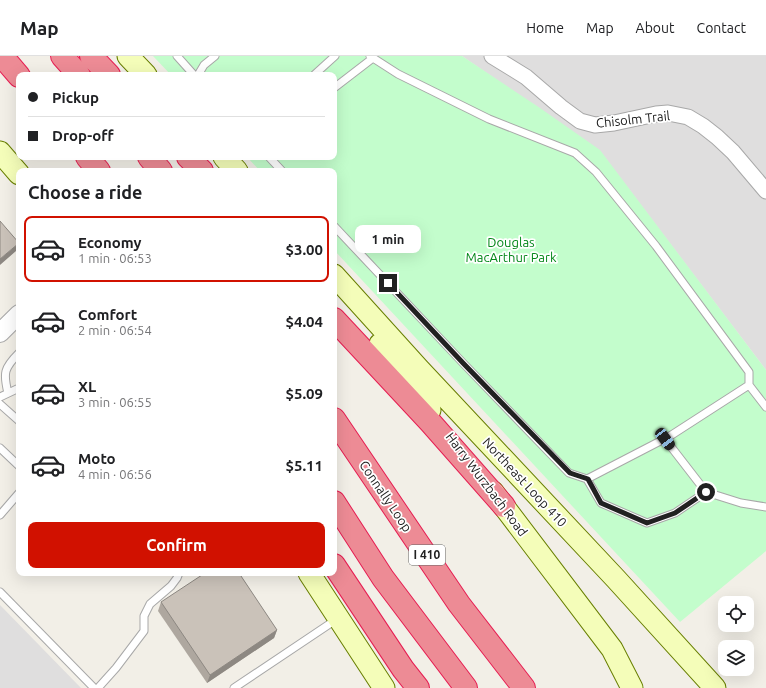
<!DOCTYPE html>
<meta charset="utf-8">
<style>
:root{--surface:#fff;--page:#f2f2f2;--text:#202124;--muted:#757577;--line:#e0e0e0;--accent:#d11100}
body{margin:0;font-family:Ubuntu,sans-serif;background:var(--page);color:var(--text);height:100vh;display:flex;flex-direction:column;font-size:15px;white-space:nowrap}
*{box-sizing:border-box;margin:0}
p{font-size:13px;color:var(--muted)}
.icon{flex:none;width:22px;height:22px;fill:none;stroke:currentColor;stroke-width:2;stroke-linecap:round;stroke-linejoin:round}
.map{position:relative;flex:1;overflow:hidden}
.details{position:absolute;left:16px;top:112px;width:321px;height:408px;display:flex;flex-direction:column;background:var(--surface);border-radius:8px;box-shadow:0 4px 16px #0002}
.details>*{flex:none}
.banner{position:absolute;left:16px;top:16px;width:321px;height:88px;border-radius:8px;box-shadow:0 4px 16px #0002;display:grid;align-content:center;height:88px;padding:0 12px;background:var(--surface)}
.buttons{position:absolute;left:718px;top:540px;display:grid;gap:8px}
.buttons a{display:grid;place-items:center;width:36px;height:36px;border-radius:8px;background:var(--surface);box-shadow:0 4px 16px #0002;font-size:20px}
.end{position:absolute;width:18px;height:18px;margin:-9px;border:5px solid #212121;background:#fff;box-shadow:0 0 0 2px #fff}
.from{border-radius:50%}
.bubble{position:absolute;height:28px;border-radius:8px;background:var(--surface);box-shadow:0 4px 16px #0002;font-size:13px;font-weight:700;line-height:28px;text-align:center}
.car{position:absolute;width:12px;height:24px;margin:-12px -6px;border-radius:5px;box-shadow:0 0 3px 1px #0007;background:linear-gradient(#222 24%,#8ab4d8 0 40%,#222 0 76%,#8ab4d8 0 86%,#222 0)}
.banner b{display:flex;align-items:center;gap:14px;height:38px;font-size:15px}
.banner b+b{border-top:1px solid var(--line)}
.banner i{width:10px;height:10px;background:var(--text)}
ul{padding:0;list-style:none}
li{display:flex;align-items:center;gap:12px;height:66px;margin:0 8px 6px;padding:0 4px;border:2px solid transparent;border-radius:8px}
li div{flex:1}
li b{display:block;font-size:15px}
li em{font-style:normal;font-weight:700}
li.on{border-color:var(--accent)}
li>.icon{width:36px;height:36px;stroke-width:1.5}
h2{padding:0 12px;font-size:18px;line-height:48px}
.action{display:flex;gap:8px;margin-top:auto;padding:8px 12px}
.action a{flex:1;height:46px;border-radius:8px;background:var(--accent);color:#fff;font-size:16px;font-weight:700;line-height:46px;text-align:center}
header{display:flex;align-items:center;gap:24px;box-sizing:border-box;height:56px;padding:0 20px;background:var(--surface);border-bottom:1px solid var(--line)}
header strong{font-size:19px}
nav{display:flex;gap:22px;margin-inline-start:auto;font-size:14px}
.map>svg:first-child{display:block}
.residential{fill:#dfdede}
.park{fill:#c3fdcc}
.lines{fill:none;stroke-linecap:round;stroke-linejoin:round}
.service-casing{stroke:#a8a8a8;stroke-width:9}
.minor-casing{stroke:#a8a8a8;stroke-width:17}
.tertiary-casing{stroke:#a8a8a8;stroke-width:20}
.secondary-casing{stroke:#687f00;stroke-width:23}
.motorway-casing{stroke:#e61d52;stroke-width:24}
.service{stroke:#fff;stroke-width:7}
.minor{stroke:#fff;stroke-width:15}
.tertiary{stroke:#fff;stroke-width:18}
.secondary{stroke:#f4fdb9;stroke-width:21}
.motorway{stroke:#ed8b95;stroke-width:22}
.wall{fill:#aea79f}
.shaded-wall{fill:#8d8882}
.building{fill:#cac2b9;stroke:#8d8882}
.route{stroke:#212121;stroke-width:5}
.labels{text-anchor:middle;stroke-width:3.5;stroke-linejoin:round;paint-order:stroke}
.shield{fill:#fff;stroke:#646464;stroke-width:1}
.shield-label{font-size:12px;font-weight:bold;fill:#212121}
.street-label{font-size:13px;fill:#212121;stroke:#fff}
.park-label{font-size:13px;fill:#05881a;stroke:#fff}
</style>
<header>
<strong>Map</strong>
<nav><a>Home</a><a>Map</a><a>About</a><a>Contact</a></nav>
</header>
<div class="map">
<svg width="766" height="632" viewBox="0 0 766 632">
<rect width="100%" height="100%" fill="#f2efe7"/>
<path class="residential" d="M462,0H766V314L600,95Z
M0,549L81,632H0Z"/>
<path class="park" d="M153,0H462L540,52L600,94L766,314V495L680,566L334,194V115H260L247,101H334V19H171Z"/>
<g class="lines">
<defs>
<path id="service" d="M177,0L194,19
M198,19L204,9L215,0
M314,19L335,0
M334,32L373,2
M269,101L282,115
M334,170L463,307L569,417L587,423L670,380L749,329V316L656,190L596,116L575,97L489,63L398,18L370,0
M749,329L766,351
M8,337C3,317 4,312 19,297
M0,341L19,332
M0,348L19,365
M665,383L706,436L741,447L766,451
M0,392L19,410
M587,423L601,447L647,467L675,457L706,436
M0,459L19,437
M0,536L94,632
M98,632L116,612L144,575V560L150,548L171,530L177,522L179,517
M234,632L337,563"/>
<path id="minor" d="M492,0L526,21L561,51L580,65L595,69L614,67L656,58L668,57L688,61L703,70L717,81L733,96L766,135"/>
<path id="tertiary" d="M0,277L19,258"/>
<path id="secondary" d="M128,0L146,19
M0,96L19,118
M224,101L237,115
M334,219L419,313L616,523L715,632
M380,288L430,354
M493,436L612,593L632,632
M309,517L384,632"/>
<path id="motorway" d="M2,0L19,20
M62,0L79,19
M91,0L109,19
M87,101L99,115
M149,101L161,115
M188,101L202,115
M334,263L430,366L504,450
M334,363L459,548L524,632
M334,446L383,522L466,632
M334,509L403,613L418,632"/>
</defs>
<use href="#service" class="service-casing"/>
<use href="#minor" class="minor-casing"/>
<use href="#tertiary" class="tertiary-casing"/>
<use href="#secondary" class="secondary-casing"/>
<use href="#motorway" class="motorway-casing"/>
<use href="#service" class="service"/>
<use href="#minor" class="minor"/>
<use href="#tertiary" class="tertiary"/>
<use href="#secondary" class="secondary"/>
<use href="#motorway" class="motorway"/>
</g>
<path class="wall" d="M161,546L277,574L274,582L207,627L158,555Z"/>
<path class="shaded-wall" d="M19,187L16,195L0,209V203Z
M277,574L274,582L207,627L210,619Z"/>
<path class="building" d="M0,165L19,187L0,203Z
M205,517H239L277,574L210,619L161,546Z"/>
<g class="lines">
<path class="route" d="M388,227L463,307L570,417L588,423L601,447L647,467L675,457L706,436"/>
</g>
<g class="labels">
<rect class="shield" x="409" y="489" width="36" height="20" rx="3"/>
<g class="shield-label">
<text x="427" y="503">I 410</text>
</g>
<g class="street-label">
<text transform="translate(633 63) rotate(-6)" y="5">Chisolm Trail</text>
<text transform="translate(525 426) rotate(47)" y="5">Northeast Loop 410</text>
<text transform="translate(487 428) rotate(53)" y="5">Harry Wurzbach Road</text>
<text transform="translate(386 440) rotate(56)" y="5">Connally Loop</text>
</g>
<g class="park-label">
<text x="511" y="191">Douglas<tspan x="511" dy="15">MacArthur Park</tspan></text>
</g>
</g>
</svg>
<div class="buttons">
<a><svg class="icon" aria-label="locate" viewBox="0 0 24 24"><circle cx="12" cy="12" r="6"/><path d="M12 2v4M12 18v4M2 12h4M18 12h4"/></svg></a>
<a><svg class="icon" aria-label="layers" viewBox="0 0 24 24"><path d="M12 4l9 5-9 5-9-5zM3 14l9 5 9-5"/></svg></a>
</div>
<i class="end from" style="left:706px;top:436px"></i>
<i class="end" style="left:388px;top:227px"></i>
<div class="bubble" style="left:355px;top:169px;width:66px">1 min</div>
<i class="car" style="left:665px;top:383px;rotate:143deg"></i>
<div class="banner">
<b><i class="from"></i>Pickup</b>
<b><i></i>Drop-off</b>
</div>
<section class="details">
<h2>Choose a ride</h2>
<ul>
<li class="on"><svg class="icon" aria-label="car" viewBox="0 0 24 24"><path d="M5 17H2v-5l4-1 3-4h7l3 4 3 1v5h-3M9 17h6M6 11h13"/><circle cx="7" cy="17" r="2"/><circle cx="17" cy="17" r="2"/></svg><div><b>Economy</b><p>1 min · 06:53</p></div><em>$3.00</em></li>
<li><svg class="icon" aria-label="car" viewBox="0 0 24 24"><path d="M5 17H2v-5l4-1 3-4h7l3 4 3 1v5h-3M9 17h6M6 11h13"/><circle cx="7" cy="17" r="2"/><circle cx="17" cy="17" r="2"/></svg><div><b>Comfort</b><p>2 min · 06:54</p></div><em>$4.04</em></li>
<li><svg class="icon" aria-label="car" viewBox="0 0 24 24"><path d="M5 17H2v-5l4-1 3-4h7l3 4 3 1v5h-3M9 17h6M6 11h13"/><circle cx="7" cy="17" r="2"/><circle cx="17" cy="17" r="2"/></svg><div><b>XL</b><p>3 min · 06:55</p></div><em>$5.09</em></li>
<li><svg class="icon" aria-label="car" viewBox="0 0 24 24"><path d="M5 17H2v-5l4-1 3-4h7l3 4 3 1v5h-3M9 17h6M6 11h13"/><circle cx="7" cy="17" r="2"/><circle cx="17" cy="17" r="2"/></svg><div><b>Moto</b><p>4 min · 06:56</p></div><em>$5.11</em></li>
</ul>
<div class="action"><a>Confirm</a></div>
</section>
</div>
